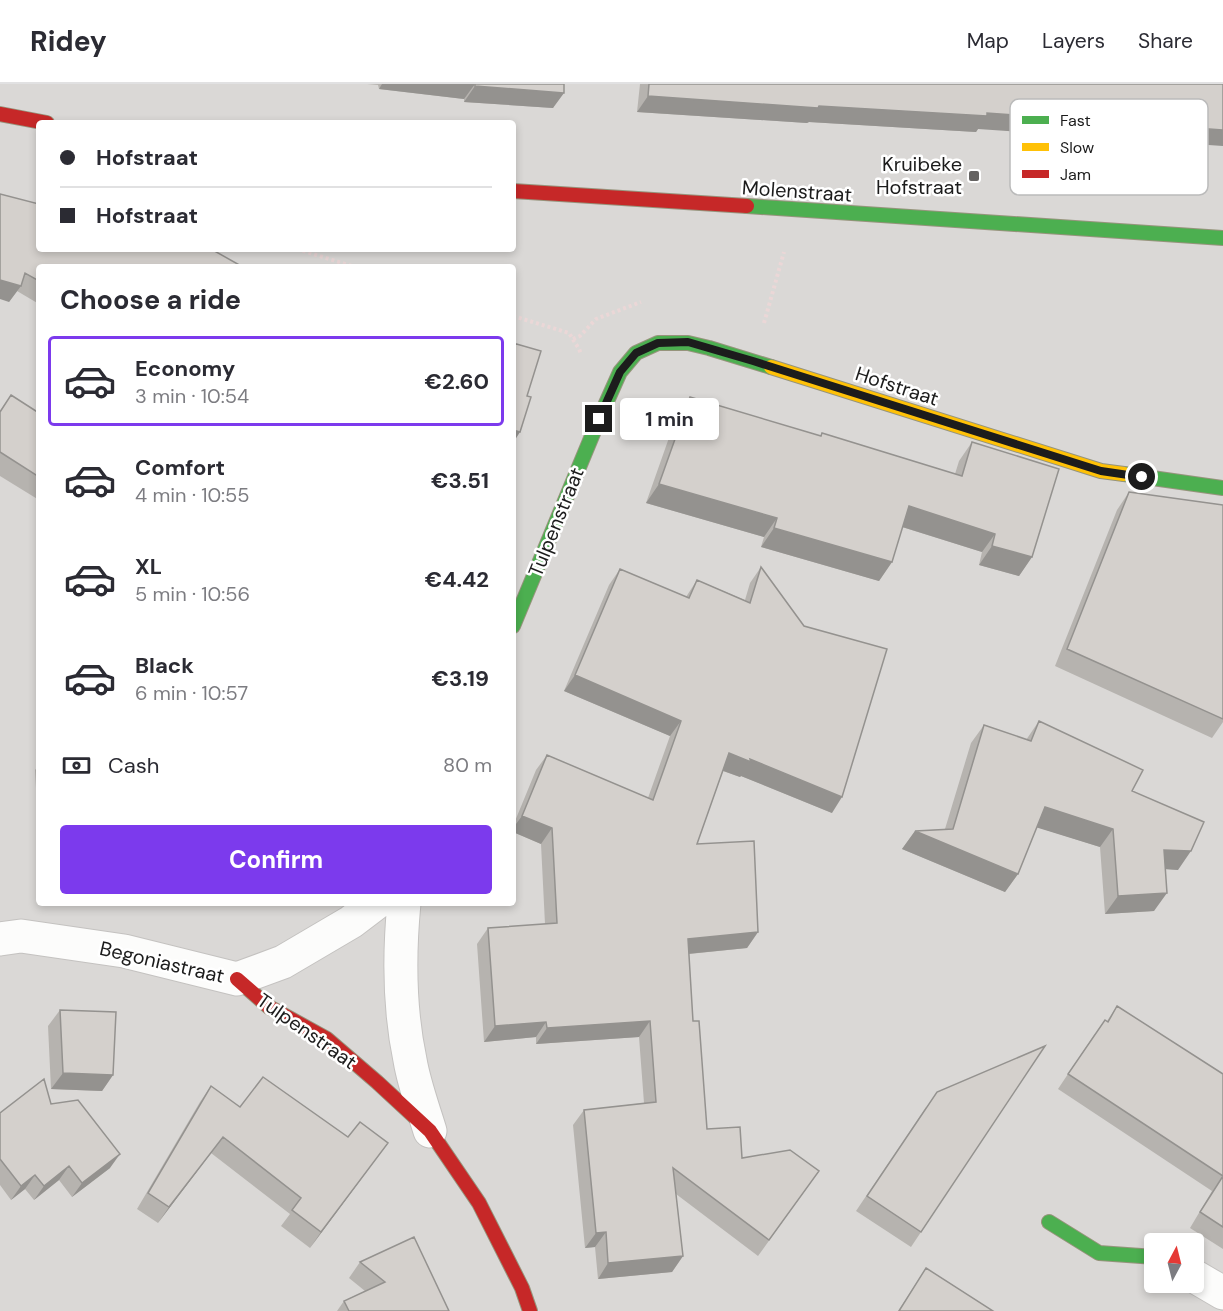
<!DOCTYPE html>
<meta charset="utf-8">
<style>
:root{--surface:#fff;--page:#f7f7f7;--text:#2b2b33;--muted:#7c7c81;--line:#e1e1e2;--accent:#7c3aed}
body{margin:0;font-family:"DM Sans",sans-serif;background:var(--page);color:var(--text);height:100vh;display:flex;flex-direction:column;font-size:22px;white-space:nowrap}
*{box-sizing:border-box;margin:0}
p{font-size:20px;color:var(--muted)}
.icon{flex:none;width:33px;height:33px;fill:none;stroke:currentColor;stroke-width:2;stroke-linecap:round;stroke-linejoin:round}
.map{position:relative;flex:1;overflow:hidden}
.side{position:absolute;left:36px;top:180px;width:480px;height:642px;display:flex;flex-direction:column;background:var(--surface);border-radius:6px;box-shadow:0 3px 9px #0003}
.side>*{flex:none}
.banner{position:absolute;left:36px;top:36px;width:480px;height:132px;border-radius:6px;box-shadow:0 3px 9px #0003;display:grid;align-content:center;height:132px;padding:0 24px;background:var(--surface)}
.needle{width:39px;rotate:7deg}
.fabs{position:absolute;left:1144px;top:1149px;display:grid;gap:12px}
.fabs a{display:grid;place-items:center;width:60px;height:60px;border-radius:6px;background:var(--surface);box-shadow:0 3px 9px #0003;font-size:30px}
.end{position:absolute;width:27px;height:27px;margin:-14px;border:8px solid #1c1c1c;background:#fff;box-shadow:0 0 0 3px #fff}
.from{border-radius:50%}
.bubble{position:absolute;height:42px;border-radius:6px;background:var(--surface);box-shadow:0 3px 9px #0003;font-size:20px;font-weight:700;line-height:42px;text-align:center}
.banner b{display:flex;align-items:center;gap:21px;height:57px;font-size:22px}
.banner b+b{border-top:2px solid var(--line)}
.banner i{width:15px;height:15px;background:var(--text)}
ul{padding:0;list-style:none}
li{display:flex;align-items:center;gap:18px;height:90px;margin:0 12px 9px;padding:0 12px;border:3px solid transparent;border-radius:6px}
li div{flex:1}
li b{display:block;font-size:22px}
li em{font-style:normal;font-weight:700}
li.selected{border-color:var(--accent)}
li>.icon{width:54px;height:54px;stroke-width:1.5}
h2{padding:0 24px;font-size:27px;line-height:72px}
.pay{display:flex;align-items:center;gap:15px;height:66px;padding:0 24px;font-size:22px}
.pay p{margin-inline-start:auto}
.button{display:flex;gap:12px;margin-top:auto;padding:12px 24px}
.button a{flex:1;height:69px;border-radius:6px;background:var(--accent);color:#fff;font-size:24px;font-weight:700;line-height:69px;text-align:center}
header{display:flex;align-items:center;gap:36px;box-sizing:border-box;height:84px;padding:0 30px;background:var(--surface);border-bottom:2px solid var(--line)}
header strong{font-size:28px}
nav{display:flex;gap:33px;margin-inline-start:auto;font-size:21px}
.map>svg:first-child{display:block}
.residential{fill:#dad8d6;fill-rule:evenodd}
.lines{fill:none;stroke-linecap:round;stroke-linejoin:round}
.street-casing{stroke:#c4c2c0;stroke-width:35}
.fast-casing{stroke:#96947c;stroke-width:16}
.slow-casing{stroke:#96947c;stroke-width:16}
.jam-casing{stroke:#96947c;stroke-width:16}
.path{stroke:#ebd7d7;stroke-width:4;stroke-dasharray:3 3;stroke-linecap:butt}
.street{stroke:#fcfcfb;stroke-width:33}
.fast{stroke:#4caf50;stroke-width:14}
.slow{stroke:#ffc107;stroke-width:14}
.jam{stroke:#c62828;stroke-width:14}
.wall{fill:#b6b3af}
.shaded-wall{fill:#94928f}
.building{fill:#d4d0cc;stroke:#94928f;stroke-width:1.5}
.route{stroke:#1c1c1c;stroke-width:8}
.poi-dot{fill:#656362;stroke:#fff;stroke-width:2}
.labels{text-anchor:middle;stroke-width:5;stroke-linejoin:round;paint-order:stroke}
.poi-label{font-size:20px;fill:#1c1c1c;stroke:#fff;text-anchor:end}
.street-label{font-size:20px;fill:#1c1c1c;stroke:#fff}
.key{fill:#fff;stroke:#bbb;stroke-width:1.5}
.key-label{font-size:16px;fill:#1c1c1c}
</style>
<header>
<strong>Ridey</strong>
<nav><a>Map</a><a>Layers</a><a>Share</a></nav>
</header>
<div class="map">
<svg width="1223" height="1227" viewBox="0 0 1223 1227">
<rect width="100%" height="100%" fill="#ece8e4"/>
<path class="residential" d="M0,0H1223V1227H0ZM39,39H513V165H39ZM39,183H513V819H39ZM1155,1160H1194V1198H1155Z"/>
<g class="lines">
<defs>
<path id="street" d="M404,819C399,871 399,924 410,976C414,1000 423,1024 430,1047
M0,855L21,852L124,867L237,895L283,878L351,838L376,819
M1194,1192L1223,1209"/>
<path id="fast" d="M747,122L1223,154
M1124,390L1223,404
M513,542L599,335L620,288L636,269L658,259H688L709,264L771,283
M1049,1138L1099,1169L1155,1173"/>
<path id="slow" d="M771,283L1101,387L1124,390"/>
<path id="jam" d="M0,30L47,39
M513,107L747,122
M237,895L269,923L327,955L377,998L430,1047L479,1119L522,1204L530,1227"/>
</defs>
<use href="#street" class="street-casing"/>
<use href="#fast" class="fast-casing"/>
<use href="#slow" class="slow-casing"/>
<use href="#jam" class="jam-casing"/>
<path class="path" d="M297,165L355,183
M513,232L569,249L579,265L581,270
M764,239L784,168
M573,255L580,252L596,235L641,218"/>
<use href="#street" class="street"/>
<use href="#fast" class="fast"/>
<use href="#slow" class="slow"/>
<use href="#jam" class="jam"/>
</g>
<path class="wall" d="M367,0H564L553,24L464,18V15L379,5L378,1Z
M640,0H1223L978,45L976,48L809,38L807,39L637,28Z
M0,110L39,183V220L17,207L9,218Z
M11,311L39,329V416L0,392V327Z
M690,313L821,352L822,349L955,390L959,377L972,358L1032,473L1019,492L979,481L982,468L902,443L892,478L879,497L761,463L764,453L646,419L677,331Z
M1129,408L1223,421V638L1212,654L1055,582L1117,426Z
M761,483L832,729L741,692L740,693L723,687L697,760L758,848L747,864L689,870L693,937L707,1045L742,1074L819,1087L758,1172L676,1110L683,1172L672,1188L598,1195L595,1163L585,1164L573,1041L584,1026L644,1019L639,953L536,960V953L484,958L477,860L488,844L545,840L541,760L513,748V742L536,686L547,671L648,714L670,652L564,607L609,501L620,485L686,513L697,496L745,516L750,499Z
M1039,637L1132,707L1178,786L1165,785L1154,827L1105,830L1100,763L1037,743L1018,790L1005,808L902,765L915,747L945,745L971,659L984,641L1026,656Z
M39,681V758L35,686Z
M1117,922L1223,990V1165L1190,1144L1212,1107L1058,1005L1094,951L1107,937Z
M60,926L113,991L102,1007L51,1005L48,942Z
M211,1002L240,1023L376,1075L310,1164L281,1142L290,1130L211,1069L158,1139L137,1125L200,1018Z
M51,1020L110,1084L72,1113L59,1096L34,1116L25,1105L11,1116L0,1101V1029Z
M926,1023L921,1148L911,1163L856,1127Z
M360,1178L449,1227H337L344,1217L365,1207L349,1194Z
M926,1184L993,1227H898Z"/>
<path class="shaded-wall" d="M382,0H475L464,15L379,5Z
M475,2L564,9L553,24L464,18Z
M648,12L819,22L987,29L1223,46V62L978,45L976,48L809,38L807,39L637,28Z
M0,196L21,202L9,218L0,215Z
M513,346L520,348L513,359Z
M659,400L777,434L764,453L646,419Z
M909,422L995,450L982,468L896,441Z
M774,444L892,478L879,497L761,463Z
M992,462L1032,473L1019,492L979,481Z
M575,591L681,637L670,652L564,607Z
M729,669L750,675L842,713L832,729L741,692L740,693L718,685Z
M1045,723L1113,745L1100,763L1032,742Z
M522,732L552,744L541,760L513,748V744Z
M915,747L1018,790L1005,808L902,765Z
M1164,766L1191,767L1178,786L1151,784Z
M1167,809L1154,827L1105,830L1118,812Z
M758,848L747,864L677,871L688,855Z
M650,937L639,953L536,960L547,944Z
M546,938L536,953L484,958L495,942Z
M63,989L113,991L102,1007L51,1005Z
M223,1053L211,1069L158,1139L169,1123Z
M388,1059L376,1075L310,1164L321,1148Z
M120,1070L110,1084L72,1113L82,1099Z
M69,1082L59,1096L34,1116L44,1102Z
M35,1091L25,1105L11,1116L21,1102Z
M606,1148L595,1163L585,1164L596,1149Z
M683,1172L672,1188L598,1195L608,1179Z"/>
<path class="building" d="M475,0H564V9L475,2Z
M649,0H1223V46L987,29V32L819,22L818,24L648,12Z
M0,110L39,120V165H211L243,183H39V197L25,189L21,202L0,196Z
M513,259L541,267L527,312L531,313L520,348L513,346Z
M11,311L39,329V393L0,368V328Z
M690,313L821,352L822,349L962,392L972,358L1059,385L1032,473L992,462L995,450L909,422L892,478L774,444L777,434L659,400Z
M1129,408L1223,421V635L1067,565Z
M761,483L804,542L887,565L842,713L750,675L751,678L729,669L697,760L754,757L758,848L688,855L693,937H699L707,1045L740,1043L742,1074L790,1066L819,1087L769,1156L673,1084L683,1172L608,1179L606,1148L596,1149L584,1026L656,1018L650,937L547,944L546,938L495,942L488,844L557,839L552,744L522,732L547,671L653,716L681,637L575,591L620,485L689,514L697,496L750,519Z
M1039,637L1143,686L1132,707L1204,738L1191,767L1164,766L1167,809L1118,812L1113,745L1045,723L1018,790L915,747L953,745L984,641L1031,657Z
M1117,922L1223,990V1143L1200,1128L1223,1092L1068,990L1105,936L1108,938Z
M60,926L116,928L113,991L63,989Z
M1045,962L921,1148L867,1112L937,1008Z
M263,993L348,1053L360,1038L388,1059L321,1148L292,1126L301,1114L223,1053L169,1123L148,1109L211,1002L240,1023Z
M44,995L51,1020L78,1016L120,1070L82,1099L69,1082L44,1102L35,1091L21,1102L0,1075V1029Z
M414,1153L449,1227H349L344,1217L385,1198L360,1178Z
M926,1184L993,1227H899Z"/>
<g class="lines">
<path class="route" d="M599,335L620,288L636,269L658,259L688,258L753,277L1101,387L1142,393"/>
</g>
<rect class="poi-dot" x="968" y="86" width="12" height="12" rx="3"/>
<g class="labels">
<g class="poi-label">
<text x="962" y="87">Kruibeke<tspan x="962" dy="23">Hofstraat</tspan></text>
</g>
<g class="street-label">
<text transform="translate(797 107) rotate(4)" y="7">Molenstraat</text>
<text transform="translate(897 302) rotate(18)" y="7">Hofstraat</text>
<text transform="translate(556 438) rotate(-68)" y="7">Tulpenstraat</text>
<text transform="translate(162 878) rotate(13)" y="7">Begoniastraat</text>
<text transform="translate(307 947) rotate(35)" y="7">Tulpenstraat</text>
</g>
</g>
<rect x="1010" y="15" width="198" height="96" rx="9" class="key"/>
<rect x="1022" y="32" width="27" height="8" fill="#4caf50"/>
<rect x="1022" y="59" width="27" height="8" fill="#ffc107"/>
<rect x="1022" y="86" width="27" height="8" fill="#c62828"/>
<g class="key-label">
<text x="1060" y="42">Fast</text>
<text x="1060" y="69">Slow</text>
<text x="1060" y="96">Jam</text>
</g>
</svg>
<div class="fabs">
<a><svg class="needle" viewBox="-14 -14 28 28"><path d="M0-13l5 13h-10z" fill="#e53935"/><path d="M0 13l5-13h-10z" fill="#7c7c81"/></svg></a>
</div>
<i class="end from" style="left:1142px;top:393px"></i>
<i class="end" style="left:599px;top:335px"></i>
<div class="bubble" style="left:620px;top:314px;width:99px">1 min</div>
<div class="banner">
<b><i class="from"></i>Hofstraat</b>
<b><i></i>Hofstraat</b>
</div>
<section class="side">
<h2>Choose a ride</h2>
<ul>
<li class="selected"><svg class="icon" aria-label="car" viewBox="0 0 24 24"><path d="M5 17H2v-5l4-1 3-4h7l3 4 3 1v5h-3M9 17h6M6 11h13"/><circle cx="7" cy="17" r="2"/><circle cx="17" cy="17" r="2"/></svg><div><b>Economy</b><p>3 min · 10:54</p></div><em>€2.60</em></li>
<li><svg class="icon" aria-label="car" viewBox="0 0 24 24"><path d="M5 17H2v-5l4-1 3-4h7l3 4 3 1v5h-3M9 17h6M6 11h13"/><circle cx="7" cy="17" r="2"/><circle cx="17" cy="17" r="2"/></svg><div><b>Comfort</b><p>4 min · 10:55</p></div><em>€3.51</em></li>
<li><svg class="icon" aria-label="car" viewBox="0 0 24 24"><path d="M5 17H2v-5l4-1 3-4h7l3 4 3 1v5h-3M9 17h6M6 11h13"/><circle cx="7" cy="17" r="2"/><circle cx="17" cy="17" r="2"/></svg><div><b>XL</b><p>5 min · 10:56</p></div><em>€4.42</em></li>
<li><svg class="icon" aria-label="car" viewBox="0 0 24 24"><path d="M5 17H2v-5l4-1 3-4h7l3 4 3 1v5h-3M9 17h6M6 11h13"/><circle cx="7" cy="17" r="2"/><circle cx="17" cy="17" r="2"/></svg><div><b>Black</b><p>6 min · 10:57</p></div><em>€3.19</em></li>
</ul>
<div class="pay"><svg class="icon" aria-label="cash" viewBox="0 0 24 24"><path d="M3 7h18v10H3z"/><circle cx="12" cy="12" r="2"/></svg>Cash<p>80 m</p></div>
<div class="button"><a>Confirm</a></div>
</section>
</div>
